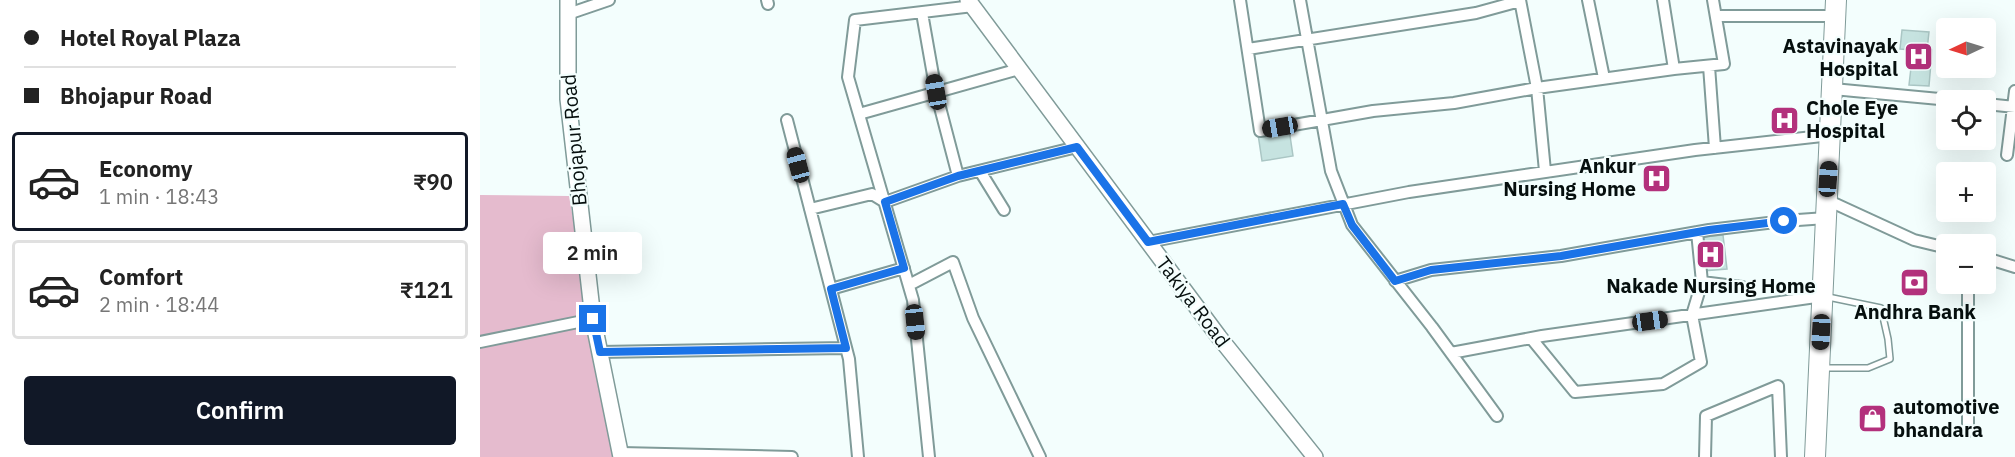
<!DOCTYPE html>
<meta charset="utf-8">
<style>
:root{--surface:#fff;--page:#f6f6f6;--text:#222;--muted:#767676;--line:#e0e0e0;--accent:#111827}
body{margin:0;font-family:"IBM Plex Sans",sans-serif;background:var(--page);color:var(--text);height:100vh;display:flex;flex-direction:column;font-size:22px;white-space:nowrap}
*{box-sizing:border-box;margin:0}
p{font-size:20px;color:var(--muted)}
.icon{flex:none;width:33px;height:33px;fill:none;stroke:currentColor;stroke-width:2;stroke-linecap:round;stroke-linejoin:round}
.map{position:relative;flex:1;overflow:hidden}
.drawer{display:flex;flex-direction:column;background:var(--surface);width:480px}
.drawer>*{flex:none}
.top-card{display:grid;align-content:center;height:132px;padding:0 24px;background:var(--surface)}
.needle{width:39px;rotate:266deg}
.buttons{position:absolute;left:1456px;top:18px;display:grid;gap:12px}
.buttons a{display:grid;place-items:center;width:60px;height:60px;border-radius:6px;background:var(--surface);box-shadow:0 6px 24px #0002;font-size:30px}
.end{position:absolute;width:27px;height:27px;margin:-14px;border:8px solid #1a73e8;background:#fff;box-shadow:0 0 0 3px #fff}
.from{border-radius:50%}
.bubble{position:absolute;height:42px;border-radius:6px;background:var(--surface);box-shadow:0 6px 24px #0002;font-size:20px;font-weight:600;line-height:42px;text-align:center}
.car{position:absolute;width:18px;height:36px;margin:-18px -9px;border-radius:8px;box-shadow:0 0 4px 2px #0007;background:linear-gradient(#222 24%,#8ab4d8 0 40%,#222 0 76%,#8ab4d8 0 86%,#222 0)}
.top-card b{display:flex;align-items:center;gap:21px;height:57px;font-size:22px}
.top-card b+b{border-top:2px solid var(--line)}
.top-card i{width:15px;height:15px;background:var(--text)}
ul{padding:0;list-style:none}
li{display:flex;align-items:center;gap:18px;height:99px;margin:0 12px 9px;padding:0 12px;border:3px solid var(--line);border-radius:6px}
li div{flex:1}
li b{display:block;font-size:22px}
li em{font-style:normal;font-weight:600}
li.selected{border-color:var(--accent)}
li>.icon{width:54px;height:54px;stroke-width:1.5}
.action{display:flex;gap:12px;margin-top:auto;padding:12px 24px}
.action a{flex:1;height:69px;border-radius:6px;background:var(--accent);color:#fff;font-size:24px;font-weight:600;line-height:69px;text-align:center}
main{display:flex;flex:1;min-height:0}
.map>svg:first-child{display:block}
.green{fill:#e5bbce}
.building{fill:#c6e3e0;stroke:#aac6c4;stroke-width:1.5}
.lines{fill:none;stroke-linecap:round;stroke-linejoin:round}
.lane-casing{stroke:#809b99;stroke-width:8}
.street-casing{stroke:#809b99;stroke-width:14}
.secondary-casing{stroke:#809b99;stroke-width:18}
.highway-casing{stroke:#809b99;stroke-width:22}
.lane{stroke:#fff;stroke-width:5}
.street{stroke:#fff;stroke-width:10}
.secondary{stroke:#fff;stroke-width:15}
.highway{stroke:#fff;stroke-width:20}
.route{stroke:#1a73e8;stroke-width:8}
.labels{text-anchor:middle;stroke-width:4.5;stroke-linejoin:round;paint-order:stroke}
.poi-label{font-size:20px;font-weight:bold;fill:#060f0e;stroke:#f3fefd;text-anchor:end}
.street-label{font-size:20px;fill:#060f0e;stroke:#f3fefd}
</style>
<main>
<section class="drawer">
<div class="top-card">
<b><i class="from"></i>Hotel Royal Plaza</b>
<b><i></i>Bhojapur Road</b>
</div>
<ul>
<li class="selected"><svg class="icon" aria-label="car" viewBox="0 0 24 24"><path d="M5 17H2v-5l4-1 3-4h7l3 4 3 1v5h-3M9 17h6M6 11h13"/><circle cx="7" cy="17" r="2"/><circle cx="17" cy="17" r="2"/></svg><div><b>Economy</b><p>1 min · 18:43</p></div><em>₹90</em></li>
<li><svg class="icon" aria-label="car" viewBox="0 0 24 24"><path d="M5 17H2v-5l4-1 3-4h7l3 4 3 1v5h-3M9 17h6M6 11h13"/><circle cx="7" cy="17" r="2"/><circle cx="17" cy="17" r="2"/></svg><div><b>Comfort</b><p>2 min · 18:44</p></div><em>₹121</em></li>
</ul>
<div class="action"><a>Confirm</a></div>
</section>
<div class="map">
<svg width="1535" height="457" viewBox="0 0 1535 457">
<rect width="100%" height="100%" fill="#f3fefd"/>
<path class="green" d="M0,195L89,196L135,457H0Z"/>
<path class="building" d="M1422,30L1449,32L1447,50H1452L1449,86L1429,85L1433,50L1420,49Z
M809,129L813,156L782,161L778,134Z
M1243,235L1247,269L1223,271L1220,237Z"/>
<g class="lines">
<defs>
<path id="lane" d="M1344,368H1388L1410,359L1408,339L1401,308L1348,297"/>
<path id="street" d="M287,0L288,4
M760,0L780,131L893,111L974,103L1057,88L1194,69L1183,0
M820,0L851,171L872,225L952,327L1017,416
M1040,0L1057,88L1065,171
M1108,0L1124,78
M442,13L456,92L478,176L597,147
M88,14L129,0
M1236,16H1355
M768,49L996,13L1040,1
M1229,66L1235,148
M1194,69L1244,64L1233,0
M1353,89L1470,100
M1506,104L1535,107
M379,114L539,69
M307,120L369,359L378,457
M1527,155L1535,91
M500,171L524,210
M1347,200L1434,240L1467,248
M330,209L392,194L405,202L478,176
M1217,232L1222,282
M668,242L929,192L1215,150L1351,135
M1506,258L1535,267
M915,281L951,270L1081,256L1229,230L1304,221L1346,218
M1488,284V431
M429,285L473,262L493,318L560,457
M351,289L424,268
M1051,338L1095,392L1183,384L1221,362L1212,315L1222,282L1262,287
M0,342L113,319
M120,352L366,348
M971,353L1062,336L1343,296
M141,453L312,457
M449,457L433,300L368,77L375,20L493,6
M1225,457L1226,416L1298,386L1301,457"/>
<path id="secondary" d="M88,0V99L113,319L141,457
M488,0L739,337L835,457"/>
<path id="highway" d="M1335,457L1356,0"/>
</defs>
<use href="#lane" class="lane-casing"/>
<use href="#street" class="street-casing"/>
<use href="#secondary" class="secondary-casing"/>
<use href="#highway" class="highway-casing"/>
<use href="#lane" class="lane"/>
<use href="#street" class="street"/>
<use href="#secondary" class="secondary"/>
<use href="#highway" class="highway"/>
</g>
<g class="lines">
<path class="route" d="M113,319L120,352L366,348L351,289L424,268L405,202L478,176L597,147L668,242L863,204L872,225L915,281L951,270L1081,256L1229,230L1304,221"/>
</g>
<defs>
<symbol id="hospital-square" viewBox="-11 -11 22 22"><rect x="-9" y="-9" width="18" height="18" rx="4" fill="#b3317c" stroke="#f3fefd"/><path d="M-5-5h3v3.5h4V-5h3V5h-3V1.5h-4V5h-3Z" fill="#fff"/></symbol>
<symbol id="bank-square" viewBox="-11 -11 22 22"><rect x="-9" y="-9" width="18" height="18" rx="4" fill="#b3317c" stroke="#f3fefd"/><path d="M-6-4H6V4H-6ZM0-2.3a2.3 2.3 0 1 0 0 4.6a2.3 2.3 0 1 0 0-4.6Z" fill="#fff"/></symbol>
<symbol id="shop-square" viewBox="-11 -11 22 22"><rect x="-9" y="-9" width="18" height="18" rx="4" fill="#b3317c" stroke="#f3fefd"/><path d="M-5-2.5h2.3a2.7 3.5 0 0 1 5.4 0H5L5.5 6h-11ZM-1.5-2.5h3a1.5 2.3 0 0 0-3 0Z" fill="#fff"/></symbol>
</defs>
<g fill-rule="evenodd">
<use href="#hospital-square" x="1422" y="40" width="33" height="33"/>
<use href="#hospital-square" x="1288" y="104" width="33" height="33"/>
<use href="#hospital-square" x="1160" y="162" width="33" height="33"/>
<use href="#hospital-square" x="1214" y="238" width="33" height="33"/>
<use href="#bank-square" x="1418" y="266" width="33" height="33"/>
<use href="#shop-square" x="1376" y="402" width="33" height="33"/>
</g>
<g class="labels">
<g class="poi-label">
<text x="1418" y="53">Astavinayak<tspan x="1418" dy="23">Hospital</tspan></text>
<text x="1326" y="115" text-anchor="start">Chole Eye<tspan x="1326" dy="23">Hospital</tspan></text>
<text x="1156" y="173">Ankur<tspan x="1156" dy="23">Nursing Home</tspan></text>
<text x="1231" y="293" text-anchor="middle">Nakade Nursing Home</text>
<text x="1435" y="319" text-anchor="middle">Andhra Bank</text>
<text x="1413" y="414" text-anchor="start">automotive<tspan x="1413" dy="23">bhandara</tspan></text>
</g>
<g class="street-label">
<text transform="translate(94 140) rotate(-95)" y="7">Bhojapur Road</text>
<text transform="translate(713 302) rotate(53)" y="7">Takiya Road</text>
</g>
</g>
</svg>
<div class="buttons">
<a><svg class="needle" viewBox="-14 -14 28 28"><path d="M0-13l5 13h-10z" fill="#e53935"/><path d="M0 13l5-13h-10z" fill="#767676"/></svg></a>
<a><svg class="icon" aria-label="locate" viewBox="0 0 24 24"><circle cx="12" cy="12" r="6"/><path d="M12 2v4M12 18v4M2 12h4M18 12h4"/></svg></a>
<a>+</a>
<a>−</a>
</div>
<i class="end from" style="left:1304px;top:221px"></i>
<i class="end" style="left:113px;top:319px"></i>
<div class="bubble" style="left:63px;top:232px;width:99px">2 min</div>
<i class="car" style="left:456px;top:92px;rotate:350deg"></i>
<i class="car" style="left:800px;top:127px;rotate:260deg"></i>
<i class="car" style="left:318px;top:165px;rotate:345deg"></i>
<i class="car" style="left:1348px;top:179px;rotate:4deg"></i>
<i class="car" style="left:1170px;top:321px;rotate:82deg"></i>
<i class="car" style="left:435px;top:322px;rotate:174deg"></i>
<i class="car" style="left:1341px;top:332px;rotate:183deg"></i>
</div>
</main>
